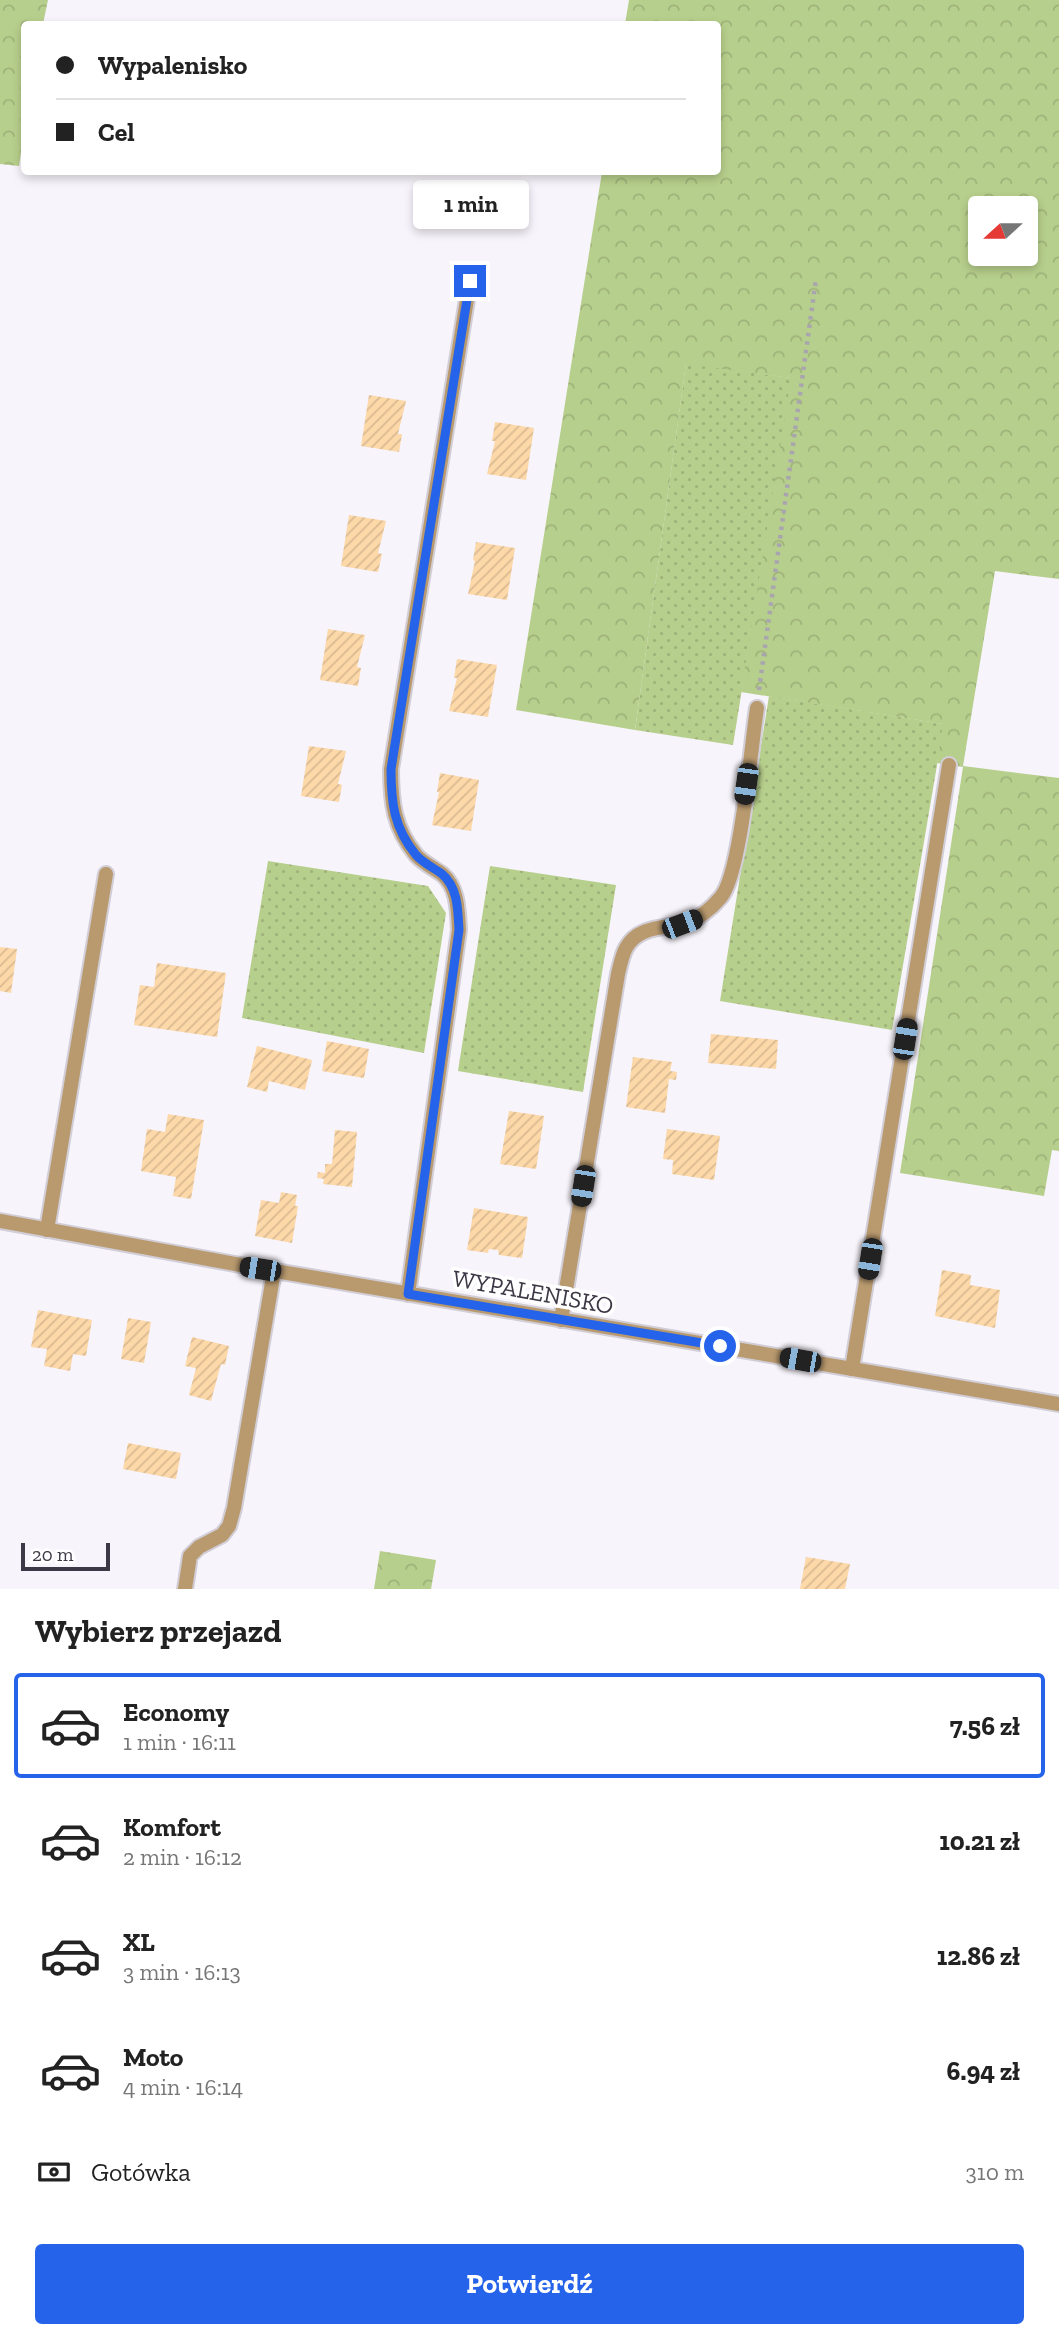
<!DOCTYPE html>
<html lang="pl">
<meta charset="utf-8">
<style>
:root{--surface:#fff;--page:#f6f6f6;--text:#222;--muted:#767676;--line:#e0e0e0;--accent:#2563eb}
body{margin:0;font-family:"Zilla Slab",serif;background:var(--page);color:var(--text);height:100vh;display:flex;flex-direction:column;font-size:26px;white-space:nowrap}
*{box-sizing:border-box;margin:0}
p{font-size:23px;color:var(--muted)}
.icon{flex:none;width:38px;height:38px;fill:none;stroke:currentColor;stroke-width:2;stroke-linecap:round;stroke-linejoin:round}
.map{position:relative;height:1589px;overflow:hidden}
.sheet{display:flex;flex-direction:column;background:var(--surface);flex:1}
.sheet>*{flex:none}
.guide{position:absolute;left:21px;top:21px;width:700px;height:154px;border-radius:7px;box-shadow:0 4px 10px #0003;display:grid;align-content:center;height:154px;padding:0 35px;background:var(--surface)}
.needle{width:46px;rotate:249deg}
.tools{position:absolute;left:968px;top:196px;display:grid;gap:14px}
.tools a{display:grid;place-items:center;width:70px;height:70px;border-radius:7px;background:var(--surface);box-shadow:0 4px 10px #0003;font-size:35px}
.scale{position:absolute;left:21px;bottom:18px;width:89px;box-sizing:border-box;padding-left:7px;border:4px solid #3d3845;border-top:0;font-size:19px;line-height:24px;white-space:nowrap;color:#3d3845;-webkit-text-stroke:5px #fff;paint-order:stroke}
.end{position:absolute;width:32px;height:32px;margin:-16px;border:9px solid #2563eb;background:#fff;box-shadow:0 0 0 4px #fff}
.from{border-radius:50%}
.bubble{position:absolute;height:49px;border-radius:7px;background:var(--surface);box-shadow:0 4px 10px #0003;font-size:23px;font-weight:800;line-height:49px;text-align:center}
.car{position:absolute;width:21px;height:42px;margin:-21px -10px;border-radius:9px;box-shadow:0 0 5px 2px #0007;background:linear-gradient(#222 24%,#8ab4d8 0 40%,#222 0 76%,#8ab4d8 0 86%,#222 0)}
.guide b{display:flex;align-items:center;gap:24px;height:66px;font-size:26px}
.guide b+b{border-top:2px solid var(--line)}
.guide i{width:18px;height:18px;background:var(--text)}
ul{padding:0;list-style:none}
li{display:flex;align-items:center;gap:21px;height:105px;margin:0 14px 10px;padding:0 21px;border:4px solid transparent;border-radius:7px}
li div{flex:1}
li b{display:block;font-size:26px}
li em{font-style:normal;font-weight:800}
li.on{border-color:var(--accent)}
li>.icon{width:63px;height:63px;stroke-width:1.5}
h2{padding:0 35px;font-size:32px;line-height:84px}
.pay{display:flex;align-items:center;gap:18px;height:77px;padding:0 35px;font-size:26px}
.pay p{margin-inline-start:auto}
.primary-button{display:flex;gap:14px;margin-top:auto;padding:14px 35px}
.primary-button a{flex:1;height:80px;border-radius:7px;background:var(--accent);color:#fff;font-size:28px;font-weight:800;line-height:80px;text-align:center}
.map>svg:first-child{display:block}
.grass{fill:url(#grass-dots)}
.forest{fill:url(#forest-crowns);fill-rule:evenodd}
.building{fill:url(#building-hatch)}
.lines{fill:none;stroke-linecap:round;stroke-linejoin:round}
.service-casing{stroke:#d2ced7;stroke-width:18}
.minor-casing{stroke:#d2ced7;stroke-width:18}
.path{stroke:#a9a5af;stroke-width:4.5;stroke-dasharray:3.5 5;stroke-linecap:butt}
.service{stroke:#b99a6f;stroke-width:14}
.minor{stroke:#b99a6f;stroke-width:14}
.route{stroke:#2563eb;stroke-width:9}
.labels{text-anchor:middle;stroke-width:7;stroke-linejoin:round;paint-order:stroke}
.street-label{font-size:24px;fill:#3d3845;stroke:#fff}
</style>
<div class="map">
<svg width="1059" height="1589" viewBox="0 0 1059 1589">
<defs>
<pattern id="grass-dots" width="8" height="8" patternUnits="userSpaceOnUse" patternTransform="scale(1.75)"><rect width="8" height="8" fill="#b7cf8c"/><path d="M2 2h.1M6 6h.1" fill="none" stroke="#9eb27a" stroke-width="1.8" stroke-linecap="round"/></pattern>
<pattern id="forest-crowns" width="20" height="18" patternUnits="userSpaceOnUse" patternTransform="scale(1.75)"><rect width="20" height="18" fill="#b7cf8c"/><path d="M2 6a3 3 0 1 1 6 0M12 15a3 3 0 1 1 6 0" fill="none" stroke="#9eb27a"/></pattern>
<pattern id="building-hatch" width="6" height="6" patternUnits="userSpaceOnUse" patternTransform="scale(1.75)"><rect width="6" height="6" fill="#fdd8a8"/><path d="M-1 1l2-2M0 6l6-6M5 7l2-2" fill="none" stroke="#daba92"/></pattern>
</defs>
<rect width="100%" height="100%" fill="#f7f4fb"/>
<path class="grass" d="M686,363L792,378L733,745L635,730Z
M769,696L944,724L892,1030L720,1001Z
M268,861L428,886L446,913L424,1053L242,1018Z
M490,866L616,885L583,1092L458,1071Z"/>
<path class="forest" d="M0,0H48L43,24H24V133L19,166L0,164Z
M629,0H1059V579L995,571L963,766L1059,778V1151L1052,1150L1044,1196L900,1173L963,767L937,763L943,724L741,692L791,378L686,364L635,730L516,710L602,172H718V24H625ZM980,208H1026V254H980Z
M380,1551L436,1560L431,1589H374Z"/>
<path class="building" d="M369,395L406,401L398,434H402L399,452L361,446Z
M495,422L534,428L526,480L487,474L495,441H492Z
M349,515L386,521L378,553L382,554L378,572L341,566Z
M476,542L515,548L507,600L468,594L475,561L473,560Z
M328,629L365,635L357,667L361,668L358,686L320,680Z
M457,659L497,665L488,717L449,711L457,678H454Z
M309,746L346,751L338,784L342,785L339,802L301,796Z
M440,773L479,780L471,831L432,825L439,792H437Z
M0,947L17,949L11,993L0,991Z
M157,963L226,973L217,1037L134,1025L140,985L154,987Z
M711,1034L778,1040L776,1069L708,1063Z
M327,1041L369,1049L364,1078L322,1071Z
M257,1046L312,1060L305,1090L269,1081L267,1092L247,1087Z
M633,1057L672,1062L670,1071L677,1072L676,1080L669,1079L665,1113L626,1107Z
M509,1111L544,1116L536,1169L500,1164Z
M168,1114L204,1120L191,1199L173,1196L176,1177L141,1171L147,1129L165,1132Z
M667,1129L720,1136L714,1180L672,1174L673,1160L663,1159Z
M335,1130L357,1132L352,1187L323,1184L324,1179L317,1178L318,1172L325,1173V1164H332Z
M281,1192L297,1195L295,1206H298L292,1243L255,1236L261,1200L279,1203Z
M474,1208L528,1217L522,1258L499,1255L498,1250L489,1249L488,1253L467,1250Z
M942,1270L971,1275L970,1285L1000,1290L995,1328L935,1316Z
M38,1310L92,1320L86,1356L73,1354L70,1371L44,1366L47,1349L31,1347Z
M128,1318L151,1322L144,1363L121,1359Z
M192,1337L229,1346L225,1365L221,1364L211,1401L189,1395L196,1368L185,1366Z
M128,1443L181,1453L176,1479L123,1469Z
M806,1557L850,1564L845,1589H800Z"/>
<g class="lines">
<defs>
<path id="service" d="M47,1230L106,874
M852,1369L949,765"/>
<path id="minor" d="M0,1221L246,1266L1059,1404
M408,1294L459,930C458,911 458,887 442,874C434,868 423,863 416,855C394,828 391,803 391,769L470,281
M561,1320L618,974C620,966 622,955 626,948C637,927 662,928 682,924C697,921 712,908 721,897C741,873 751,745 757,708
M185,1589L190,1556L199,1547L222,1535L229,1526L234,1508L274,1271"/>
</defs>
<use href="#service" class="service-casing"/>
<use href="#minor" class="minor-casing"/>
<path class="path" d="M759,690L816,279"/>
<use href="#service" class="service"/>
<use href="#minor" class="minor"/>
</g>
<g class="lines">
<path class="route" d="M470,281L391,769C391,803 394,828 416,855C423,863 434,868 442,874C458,887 458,911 459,930L408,1294L720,1346"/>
</g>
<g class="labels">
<g class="street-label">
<text transform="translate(533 1292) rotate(10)" y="8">WYPALENISKO</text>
</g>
</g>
</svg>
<div class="tools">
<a><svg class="needle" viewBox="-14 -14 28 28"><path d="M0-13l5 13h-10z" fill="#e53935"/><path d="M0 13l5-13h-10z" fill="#767676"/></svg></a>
</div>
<div class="scale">20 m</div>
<i class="end from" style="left:720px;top:1346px"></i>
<i class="end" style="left:470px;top:281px"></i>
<div class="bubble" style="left:413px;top:180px;width:116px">1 min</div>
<i class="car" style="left:746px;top:784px;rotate:188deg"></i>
<i class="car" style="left:682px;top:924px;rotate:69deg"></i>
<i class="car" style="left:905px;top:1039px;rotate:9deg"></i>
<i class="car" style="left:583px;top:1186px;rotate:189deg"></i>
<i class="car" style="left:870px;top:1259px;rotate:189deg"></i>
<i class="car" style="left:260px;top:1269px;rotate:279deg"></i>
<i class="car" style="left:800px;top:1360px;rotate:280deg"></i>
<div class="guide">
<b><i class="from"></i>Wypalenisko</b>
<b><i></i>Cel</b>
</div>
</div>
<section class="sheet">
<h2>Wybierz przejazd</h2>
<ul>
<li class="on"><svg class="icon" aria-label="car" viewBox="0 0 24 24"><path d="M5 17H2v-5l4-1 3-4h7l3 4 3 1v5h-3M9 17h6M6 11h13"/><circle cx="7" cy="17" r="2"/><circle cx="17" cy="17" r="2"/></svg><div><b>Economy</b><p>1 min · 16:11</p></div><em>7.56 zł</em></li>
<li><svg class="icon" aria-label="car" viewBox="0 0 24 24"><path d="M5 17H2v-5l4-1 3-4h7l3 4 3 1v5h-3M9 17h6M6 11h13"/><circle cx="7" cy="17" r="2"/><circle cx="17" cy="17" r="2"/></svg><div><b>Komfort</b><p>2 min · 16:12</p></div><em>10.21 zł</em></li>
<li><svg class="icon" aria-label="car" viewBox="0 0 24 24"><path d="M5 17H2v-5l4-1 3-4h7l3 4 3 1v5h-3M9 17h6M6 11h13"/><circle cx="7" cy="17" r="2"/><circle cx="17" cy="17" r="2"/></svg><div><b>XL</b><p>3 min · 16:13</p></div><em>12.86 zł</em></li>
<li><svg class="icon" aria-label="car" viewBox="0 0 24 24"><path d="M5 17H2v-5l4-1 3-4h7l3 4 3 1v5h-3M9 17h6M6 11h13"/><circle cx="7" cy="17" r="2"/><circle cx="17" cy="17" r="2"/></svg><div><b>Moto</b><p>4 min · 16:14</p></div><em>6.94 zł</em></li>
</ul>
<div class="pay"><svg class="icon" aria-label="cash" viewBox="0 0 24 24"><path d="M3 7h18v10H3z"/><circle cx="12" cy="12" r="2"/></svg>Gotówka<p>310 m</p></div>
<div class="primary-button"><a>Potwierdź</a></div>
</section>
